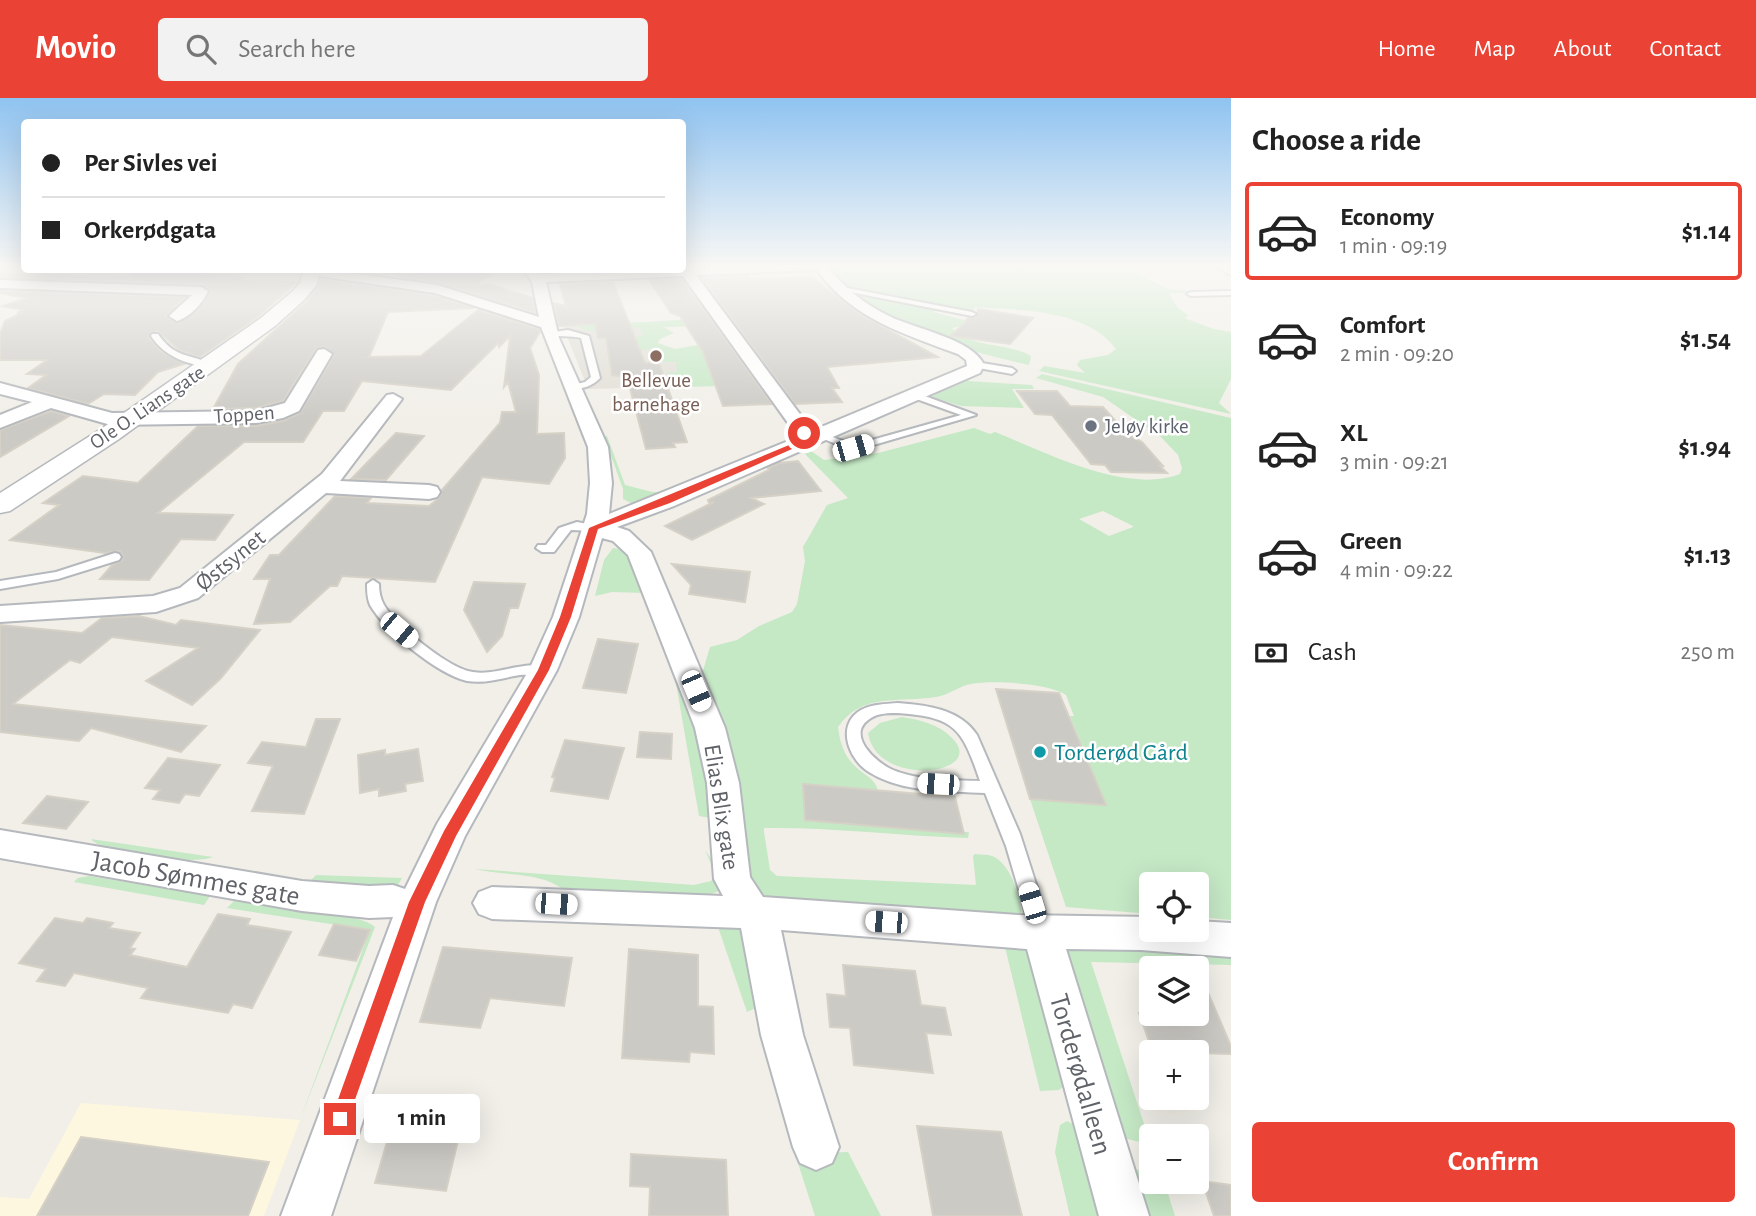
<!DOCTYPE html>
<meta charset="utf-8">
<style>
:root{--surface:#fff;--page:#f2f2f2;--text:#222;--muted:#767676;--line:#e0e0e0;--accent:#ea4335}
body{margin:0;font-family:"Alegreya Sans",sans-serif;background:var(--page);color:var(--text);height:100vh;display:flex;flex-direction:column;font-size:26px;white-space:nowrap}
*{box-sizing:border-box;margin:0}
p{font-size:23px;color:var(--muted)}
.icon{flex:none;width:38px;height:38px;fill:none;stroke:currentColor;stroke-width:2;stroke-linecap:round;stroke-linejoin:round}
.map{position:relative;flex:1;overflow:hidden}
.side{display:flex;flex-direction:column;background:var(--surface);width:525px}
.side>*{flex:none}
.guide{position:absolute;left:21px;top:21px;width:665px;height:154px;border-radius:7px;box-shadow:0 7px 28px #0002;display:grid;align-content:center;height:154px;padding:0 21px;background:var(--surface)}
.fabs{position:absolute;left:1139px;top:774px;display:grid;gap:14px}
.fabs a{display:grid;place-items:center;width:70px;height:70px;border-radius:7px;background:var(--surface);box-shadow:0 7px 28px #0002;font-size:35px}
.end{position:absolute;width:32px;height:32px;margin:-16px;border:9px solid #ea4335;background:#fff;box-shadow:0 0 0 4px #fff}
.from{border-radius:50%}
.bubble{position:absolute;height:49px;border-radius:7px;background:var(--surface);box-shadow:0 7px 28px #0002;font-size:23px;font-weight:600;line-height:49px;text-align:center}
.car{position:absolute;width:21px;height:42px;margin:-21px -10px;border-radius:9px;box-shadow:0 0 5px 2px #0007;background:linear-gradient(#fff 24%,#345 0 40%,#fff 0 76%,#345 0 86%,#fff 0)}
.guide b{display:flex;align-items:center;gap:24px;height:66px;font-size:26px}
.guide b+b{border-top:2px solid var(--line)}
.guide i{width:18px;height:18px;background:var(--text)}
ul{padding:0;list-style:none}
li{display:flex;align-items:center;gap:21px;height:98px;margin:0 14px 10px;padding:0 7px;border:4px solid transparent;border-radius:7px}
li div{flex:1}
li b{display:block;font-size:26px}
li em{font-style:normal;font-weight:600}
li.current{border-color:var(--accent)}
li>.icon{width:63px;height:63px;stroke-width:1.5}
h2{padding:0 21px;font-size:32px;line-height:84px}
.pay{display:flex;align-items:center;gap:18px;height:77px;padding:0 21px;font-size:26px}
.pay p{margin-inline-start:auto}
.action{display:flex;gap:14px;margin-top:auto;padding:14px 21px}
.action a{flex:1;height:80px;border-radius:7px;background:var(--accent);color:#fff;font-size:28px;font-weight:600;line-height:80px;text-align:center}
header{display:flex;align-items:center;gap:42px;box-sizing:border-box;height:98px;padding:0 35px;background:var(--accent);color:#fff}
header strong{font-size:33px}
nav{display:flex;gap:38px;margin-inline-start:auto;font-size:24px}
.search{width:490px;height:63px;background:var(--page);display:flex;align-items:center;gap:18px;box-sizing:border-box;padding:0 24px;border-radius:7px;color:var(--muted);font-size:26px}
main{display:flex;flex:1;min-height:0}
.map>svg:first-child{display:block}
.commercial{fill:#fef7e0}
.education{fill:#e1ded6}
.green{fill:#c5e8c5;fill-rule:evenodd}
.building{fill:#cccac5;stroke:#d6d1c6;stroke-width:2}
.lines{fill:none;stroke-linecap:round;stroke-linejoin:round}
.service-casing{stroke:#b5b8bc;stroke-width:4}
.minor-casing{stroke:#b5b8bc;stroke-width:4}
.tertiary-casing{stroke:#b5b8bc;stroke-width:3}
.service{fill:#fff;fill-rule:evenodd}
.minor{fill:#fff;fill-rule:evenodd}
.tertiary{fill:#fff;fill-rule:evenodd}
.route{fill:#ea4335}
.education-dot{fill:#8d6e63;stroke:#fff;stroke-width:2.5}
.worship-dot{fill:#6b7280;stroke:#fff;stroke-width:2.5}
.culture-dot{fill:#0f9aa8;stroke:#fff;stroke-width:2.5}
.labels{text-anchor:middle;stroke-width:5;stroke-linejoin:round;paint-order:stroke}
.far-education-label{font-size:21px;fill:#785e54;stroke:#fff}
.far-street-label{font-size:21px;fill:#5f6368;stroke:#fff}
.far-worship-label{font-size:21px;fill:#5b616d;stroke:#fff;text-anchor:start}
.street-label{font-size:24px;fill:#5f6368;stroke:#fff}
.culture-label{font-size:24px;fill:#0d838f;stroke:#fff;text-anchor:start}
.near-street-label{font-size:28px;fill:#5f6368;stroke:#fff}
</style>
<header>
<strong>Movio</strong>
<div class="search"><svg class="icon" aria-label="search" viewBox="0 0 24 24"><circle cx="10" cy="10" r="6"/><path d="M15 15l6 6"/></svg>Search here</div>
<nav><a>Home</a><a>Map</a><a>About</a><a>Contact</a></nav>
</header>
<main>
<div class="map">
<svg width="1231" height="1118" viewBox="0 0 1231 1118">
<rect width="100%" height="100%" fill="#f1efe8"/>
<path class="commercial" d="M81,1005L300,1022L264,1118H0V1099L29,1101Z"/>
<path class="education" d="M640,224L656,257L722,253L736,256L760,287L588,291L563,228Z"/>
<path class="green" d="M824,167H1123L1167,191L1196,193L1199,195H1169L1177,209L1189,218L1184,220L1214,231L1231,234V281L1219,305L1231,316L1039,273L1044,268L1085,275L1077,267L1080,262L1108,257L1116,251C1086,211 1020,212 975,209L973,215L850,191L844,189Z
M849,193L939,211L933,214L964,222L971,217L977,225L952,230C973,251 1007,244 1031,258L1029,267C966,253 899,234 849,193Z
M712,220L711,228L664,229L674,235L660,241L658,245L675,251L703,246L736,251L760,287L674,289L676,287L667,274H677L676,265L683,264H663L656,257H651L648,251L641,252L643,258L622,259L639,251L635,239L641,238L643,235L638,229L585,233L578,228Z
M1042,276L1231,320V822L1197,819V786H1152L1151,816L1066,809L1030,701L1106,707L1070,618H1074L1066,597C1049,585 992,582 971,586C959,588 949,597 936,599C899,605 862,594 838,629C840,645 844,658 856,669C864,677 876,681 878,693L803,687L806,722L963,736V734H969L968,740C900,738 832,729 764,730V734L770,772L777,778L976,787L973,758L975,756C980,757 987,756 992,758C1011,765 1023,803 1021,822L759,800L748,789L702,576L710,549L737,542L759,528L792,514L797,506L805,463L803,449L827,407L848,400L805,356L811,353L824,362L878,355L974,330L990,336L995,334C1045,354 1127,397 1180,376L1182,370L1178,357L1161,339L1103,299L1036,280ZM1103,413L1133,428V429L1109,438L1079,421Z
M972,280L968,283L1032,287L1034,291H1012L1024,310L961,308L932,299L955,284Z
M786,325L797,337L795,342L674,393L631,405L623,401V391L604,338H607L625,387L652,394H669L792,341L794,337Z
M613,450L628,452L646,495L612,494L595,498L604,462Z
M669,565C694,581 710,689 717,721L699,718L676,585Z
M902,619C920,622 938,626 951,639C991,676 877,692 868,635L880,625Z
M91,741L206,758L213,759C194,767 104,758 91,741Z
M705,752L724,780L719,793L703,799L570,797C544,772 508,779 475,771L694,787L711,783L716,777Z
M316,777L402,780L395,792H351L310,783Z
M89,778L210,798L204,807L74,784L78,780Z
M234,803C262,807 358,813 375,829L300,1022L370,832L227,810Z
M716,823L745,831L760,908L747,914Z
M1064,844L1231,857V867L1091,864L1151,1047L1124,1040Z
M1004,845L1029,847L1069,984L1059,992L1040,993Z
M1067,1023L1075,1027L1108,1118H1070L1055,1054L1060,1027Z
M848,1054L881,1118H815L795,1056Z
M1151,1071L1152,1083H1164L1175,1118H1139L1128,1085L1135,1072Z"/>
<path class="building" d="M386,172H485L480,175L491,176L475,187L488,186L533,200L536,215L438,185L404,180Z
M137,174L239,177L235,179L243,180L239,183L297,184L259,218L200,259L179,252L158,233L150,235L149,240L161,253L184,266L158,274L135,297L104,296L88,306L28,290L46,277L27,276L47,262H0V236L5,223L22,215H17L23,212L3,208L26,200L0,195V193L185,199L166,218L178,225L197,213L210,194L201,186L0,179V176L127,179Z
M748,178L751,181L812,179L861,217L938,259L827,269L839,290H832L842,304L795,306L701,179Z
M682,181L772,306L723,308L703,254L680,218L671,215L649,182Z
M321,182L434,198L474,210L388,214L369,259L421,258L478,212L539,231L540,234L530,250L539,277L537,336L564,335L565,360L549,386L482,379L435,484L342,478L337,488H330L290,524L254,526L270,481H254L270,457H279L335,398L371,400L367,405L429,408L439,400L442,392L500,325L502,314H516L508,284L504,289L510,238L499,249L498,245L451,292L362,283L344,313H323L303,344H244L158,415L233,417L215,442L181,441L149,482L100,481L112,467L121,463L123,458L120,453L105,455L10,442L59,407L43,405L83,378L138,385L198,328H256L283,323L300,315L334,257L325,249L316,251L283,303L256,310L213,311L238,266L307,203Z
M613,184L645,265H659L687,344L673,345L675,349L646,351L627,279L612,277L606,240H598L595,226L559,228L554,205L566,208L560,186Z
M978,211L991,213L1033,220L1010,246L951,238L969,220L977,218Z
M1017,293H1057L1070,308L1103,309L1128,337L1142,344L1163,368H1160L1167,375L1111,374L1105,367L1091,366L1052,317L1035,316Z
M51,313L69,318L0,359V332Z
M396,335L424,338L386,382L351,381Z
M798,363L821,393L751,400L764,406L692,442L665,428L714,404L709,405L708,402L769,372L768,370L779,365Z
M672,466L750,474L745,504L689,496L691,487Z
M474,484L525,486L518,510H510L502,538L487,554L464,512Z
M139,518L176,527L181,522L260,532L221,580L192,607L146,583L198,550L112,539L80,565L70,562L13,606L206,628L181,654L91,630L79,643L0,634V527L82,535L102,520Z
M598,541L638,546L626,595L583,590Z
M996,591L1059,595L1106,707L1030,701Z
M316,621H340L304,716L252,713L273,668L248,665L262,644L306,649Z
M640,634L672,636L671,661L637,659Z
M565,642L624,650L608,701L551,693L555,680L552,679Z
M418,651L423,683L405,686L406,693L379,698V691L360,695L358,657L385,652V657Z
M168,660L220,667L199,698L185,696L179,705L153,701L160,692L145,690Z
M803,686L955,699L964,736L805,722Z
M47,698L88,704L66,731L23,725Z
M218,816L250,821L247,827L291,834L252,910L233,906L228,915L141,900L148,890L74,875L65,888L37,883L46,871L19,865L55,820L83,825L87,820L113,825L109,830L140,835L130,850L135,851L130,857L187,869Z
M334,826L370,832L356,863L319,857Z
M443,849L572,860L564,908L490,900L480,930L420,924Z
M629,851L698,857V908L713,909L714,956L690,954L689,964L622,960Z
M843,867L915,873L921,907L945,910L951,937L926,935L933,975L854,967L850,930L830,929L827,896L846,898Z
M1197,869L1231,948V956L1158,954L1156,949H1151L1139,915H1197Z
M398,1006L465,1013L446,1093L375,1085L389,1037L382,1036L389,1012L396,1013Z
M917,1028L1001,1034L1022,1118H933Z
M81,1039L269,1064L248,1118H37Z
M631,1056L726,1062L728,1118H649L650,1089L630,1088Z
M1202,1083L1231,1087V1118H1214Z"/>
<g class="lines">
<defs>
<path id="service" d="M842,189L972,214L976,216L972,218L840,192Z
M1231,193V197L1191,198L1187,196L1191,194Z
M568,232L589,238L600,280C593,288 578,294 569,288L585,284L591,279L581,240C571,237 555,240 546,235Z
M152,236H158C176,262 191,255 213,267L209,270C185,265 165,259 151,238Z
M976,264L1012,270L1016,273L1012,276L973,269L972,267Z
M914,294L976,317L853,353L814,337L819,334L854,347L961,317L911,299L909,297Z
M577,424L598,428L600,430L594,433L571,432L554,454H542L536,450L538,447H546L559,430Z
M115,455L119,456L121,459L119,462L58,481L0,491V483L56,474Z
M373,482L379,486C379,493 380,500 384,507C397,528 449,571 473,574C498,578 523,562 548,569L550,572C543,579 530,576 520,577C502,580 485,586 467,583C437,576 385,533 370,507C367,500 367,493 367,486Z
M898,605C926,607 960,611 977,637L1020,736L1051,833L1048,839L1041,841L1034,839L1031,833L1006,748L985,695C948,693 902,695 869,674C849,662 835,627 861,612C872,606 885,606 898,605ZM898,615C955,619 962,630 980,683C952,682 920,683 893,672C876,665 844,636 871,620C879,615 889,615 898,615Z"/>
<path id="minor" d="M760,167H827C843,189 864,206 889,218C915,231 973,241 984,267L980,275L674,408L617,429L629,433L651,454L725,630L739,685L750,779L763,799L1018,817L1152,819V831H1197V823L1231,825V859L1141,852L1066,851L1149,1118H1099L1027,851L781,832L803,937L839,1049L832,1065L816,1072L800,1065L793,1049L761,937L741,830L492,821L479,816L473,805L479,794L492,789L723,798L714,781L707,685L695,630L628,457L613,443L602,440L579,519L557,572L465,738L436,804L331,1118H281L393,819L369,820L302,813L0,760V732L302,783L369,788L393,787L405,791L437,726L529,572L553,519L587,416L590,385L588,349L541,229L435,195L312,177L305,173L330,172L437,187L539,219L532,184L524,172H537L540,176ZM817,172C851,220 906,237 958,256L966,262L967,268L814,332L811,331L696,177ZM683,178L798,339L609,416L612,385L608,349L559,240L546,184Z
M1214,167H1231V177Z
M0,182L201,189L208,193C203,205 190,219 177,223L169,218L192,197L0,190Z
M324,251L332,256L299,313L283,320L256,325L111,327L51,310L0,330V317L32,304L0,296V285L112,315L256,313L285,305L318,252Z
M393,296L402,301L340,383L429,387L437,389L440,394L437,399L429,401L326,395L198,500L156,514L0,524V508L153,498L180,490L322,376L387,297Z"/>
<path id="tertiary" d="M304,172H320L317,186L305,201L275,228L119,341L10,413L0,415V395L101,331L261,220L293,193L300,185Z"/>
</defs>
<use href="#service" class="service-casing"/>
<use href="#minor" class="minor-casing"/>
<use href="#tertiary" class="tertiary-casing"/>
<use href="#service" class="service"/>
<use href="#minor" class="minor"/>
<use href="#tertiary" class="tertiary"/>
</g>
<linearGradient id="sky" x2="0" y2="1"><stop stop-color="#8fc3f1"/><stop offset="0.52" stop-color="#f9f8f5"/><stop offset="1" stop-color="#f9f8f5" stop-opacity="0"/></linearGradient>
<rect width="1231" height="323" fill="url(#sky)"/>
<path class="route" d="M801,333H807L817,340L670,405L598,431L571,519L549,572L456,738L425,804L346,1027L340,1030L333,1027L331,1021L409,804L444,733L538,572L560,519L589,430L806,340L801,337Z"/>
<circle class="education-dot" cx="656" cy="258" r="7"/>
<circle class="worship-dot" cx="1091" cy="328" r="7"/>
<circle class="culture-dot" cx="1040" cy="654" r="7"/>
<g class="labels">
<g class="far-education-label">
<text x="656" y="289">Bellevue<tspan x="656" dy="24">barnehage</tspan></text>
</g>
<g class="far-street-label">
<text transform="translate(147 309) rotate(-34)" y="7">Ole O. Lians gate</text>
<text transform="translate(244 316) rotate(-4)" y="7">Toppen</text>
</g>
<g class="far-worship-label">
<text x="1105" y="335">Jeløy kirke</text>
</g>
<g class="street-label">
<text transform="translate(230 462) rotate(-39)" y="8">Østsynet</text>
<text transform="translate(722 709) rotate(81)" y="8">Elias Blix gate</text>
</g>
<g class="culture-label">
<text x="1054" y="662">Torderød Gård</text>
</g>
<g class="near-street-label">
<text transform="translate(196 779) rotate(10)" y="10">Jacob Sømmes gate</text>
<text transform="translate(1082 976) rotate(74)" y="10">Torderødalleen</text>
</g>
</g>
</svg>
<div class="fabs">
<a><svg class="icon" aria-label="locate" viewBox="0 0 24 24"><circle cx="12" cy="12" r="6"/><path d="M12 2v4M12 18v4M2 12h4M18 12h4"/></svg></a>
<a><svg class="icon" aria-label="layers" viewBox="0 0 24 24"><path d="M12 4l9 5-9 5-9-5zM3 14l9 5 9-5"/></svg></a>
<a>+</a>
<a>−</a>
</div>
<i class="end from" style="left:804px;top:335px"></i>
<i class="end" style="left:340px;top:1021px"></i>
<div class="bubble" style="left:364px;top:996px;width:116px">1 min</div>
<i class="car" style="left:853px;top:350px;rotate:74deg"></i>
<i class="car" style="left:399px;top:532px;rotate:130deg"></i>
<i class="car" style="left:696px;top:593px;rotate:157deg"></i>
<i class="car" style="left:938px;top:686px;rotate:273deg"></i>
<i class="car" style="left:1032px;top:805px;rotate:343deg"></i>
<i class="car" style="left:556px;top:806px;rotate:93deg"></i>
<i class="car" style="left:886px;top:824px;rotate:274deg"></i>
<div class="guide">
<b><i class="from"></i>Per Sivles vei</b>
<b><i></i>Orkerødgata</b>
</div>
</div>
<section class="side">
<h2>Choose a ride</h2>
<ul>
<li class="current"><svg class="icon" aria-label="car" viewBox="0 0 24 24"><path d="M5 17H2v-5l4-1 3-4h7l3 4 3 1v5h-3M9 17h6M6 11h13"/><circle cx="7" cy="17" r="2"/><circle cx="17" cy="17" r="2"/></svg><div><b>Economy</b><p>1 min · 09:19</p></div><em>$1.14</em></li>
<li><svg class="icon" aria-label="car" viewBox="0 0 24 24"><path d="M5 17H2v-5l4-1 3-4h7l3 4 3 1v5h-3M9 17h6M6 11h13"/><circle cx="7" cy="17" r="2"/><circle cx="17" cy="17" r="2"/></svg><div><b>Comfort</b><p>2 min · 09:20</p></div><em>$1.54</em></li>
<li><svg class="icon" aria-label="car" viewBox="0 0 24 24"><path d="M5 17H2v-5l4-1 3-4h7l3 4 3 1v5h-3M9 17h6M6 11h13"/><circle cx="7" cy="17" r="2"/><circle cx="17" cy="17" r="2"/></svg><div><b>XL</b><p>3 min · 09:21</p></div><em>$1.94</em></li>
<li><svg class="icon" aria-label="car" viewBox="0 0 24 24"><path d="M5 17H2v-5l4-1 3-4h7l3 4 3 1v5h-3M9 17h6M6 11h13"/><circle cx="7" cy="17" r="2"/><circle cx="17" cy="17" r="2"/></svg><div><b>Green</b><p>4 min · 09:22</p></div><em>$1.13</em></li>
</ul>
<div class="pay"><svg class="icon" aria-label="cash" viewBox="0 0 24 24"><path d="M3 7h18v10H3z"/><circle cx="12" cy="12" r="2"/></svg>Cash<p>250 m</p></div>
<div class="action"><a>Confirm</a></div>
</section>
</main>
